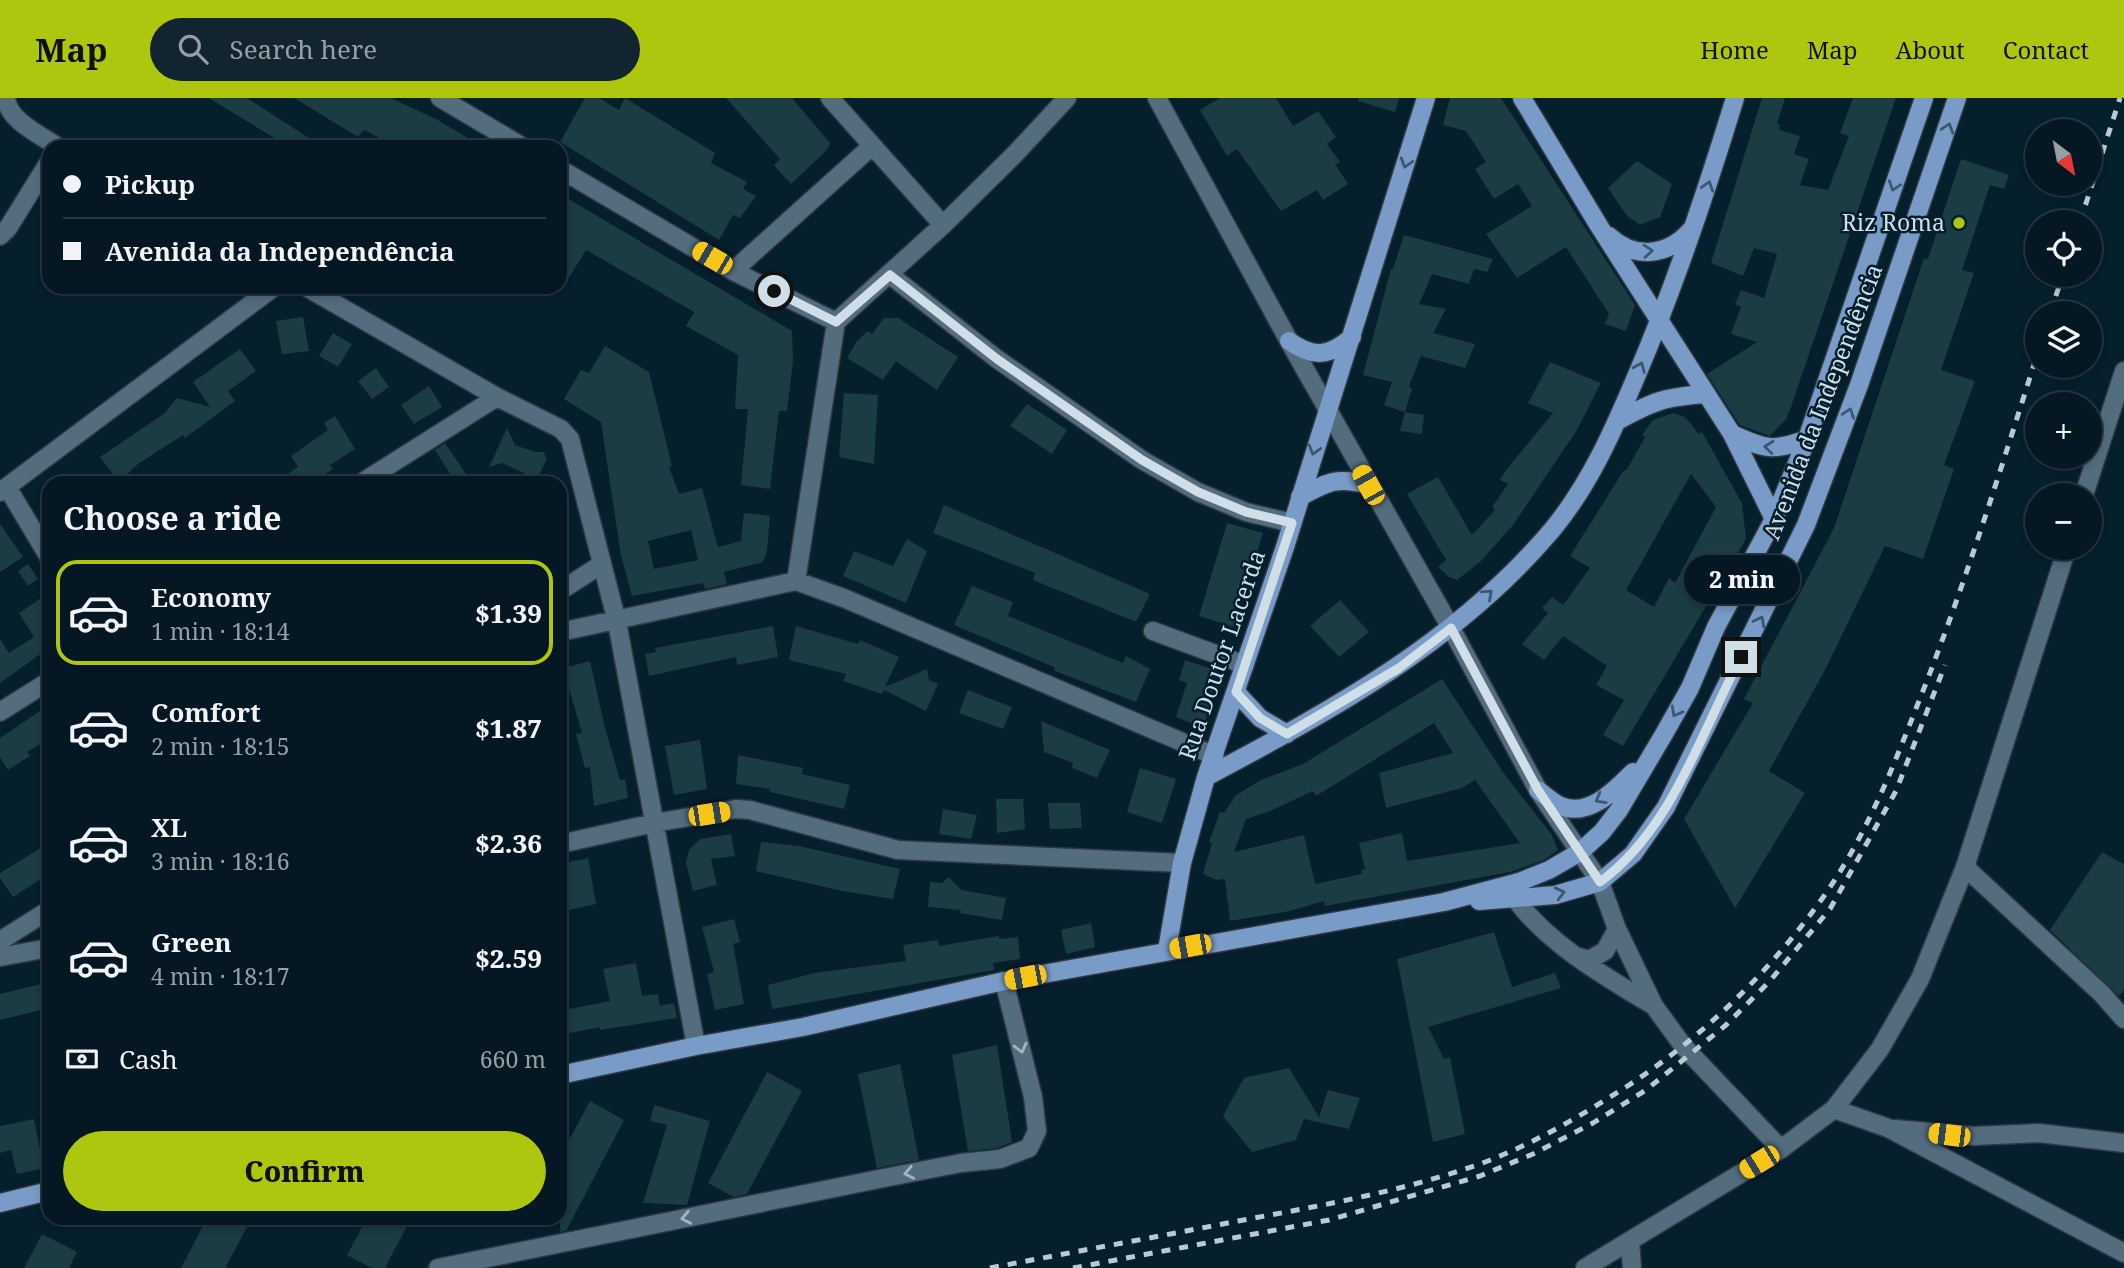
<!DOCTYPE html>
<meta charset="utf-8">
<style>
:root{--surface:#041722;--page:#12242f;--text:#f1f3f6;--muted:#979fa5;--line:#253640;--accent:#adc60e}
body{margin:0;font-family:"Noto Serif",serif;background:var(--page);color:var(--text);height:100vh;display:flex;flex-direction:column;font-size:26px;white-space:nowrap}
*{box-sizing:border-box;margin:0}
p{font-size:23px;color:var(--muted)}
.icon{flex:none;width:38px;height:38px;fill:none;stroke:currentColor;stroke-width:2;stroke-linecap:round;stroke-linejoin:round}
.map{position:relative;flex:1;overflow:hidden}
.sheet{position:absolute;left:42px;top:378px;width:525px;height:749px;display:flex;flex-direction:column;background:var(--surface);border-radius:21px;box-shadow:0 4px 10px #0003,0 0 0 2px var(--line)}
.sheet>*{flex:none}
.banner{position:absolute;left:42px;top:42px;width:525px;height:154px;border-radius:21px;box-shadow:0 4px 10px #0003,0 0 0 2px var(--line);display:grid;align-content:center;height:154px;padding:0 21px;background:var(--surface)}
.needle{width:46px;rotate:148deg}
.tools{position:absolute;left:2025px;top:21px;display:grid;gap:14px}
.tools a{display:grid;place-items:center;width:77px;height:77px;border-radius:50%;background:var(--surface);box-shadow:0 4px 10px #0003,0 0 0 2px var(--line);font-size:35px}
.end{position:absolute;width:32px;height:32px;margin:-16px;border:9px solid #cfdee7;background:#111;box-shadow:0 0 0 4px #111}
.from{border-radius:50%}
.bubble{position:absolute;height:49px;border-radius:24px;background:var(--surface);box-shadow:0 4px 10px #0003,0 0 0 2px var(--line);font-size:23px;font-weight:800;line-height:49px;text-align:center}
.car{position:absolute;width:21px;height:42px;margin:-21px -10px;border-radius:9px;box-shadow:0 0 5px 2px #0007;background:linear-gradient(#f5c518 24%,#345 0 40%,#f5c518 0 76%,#345 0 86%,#f5c518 0)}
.banner b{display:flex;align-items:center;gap:24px;height:66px;font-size:26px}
.banner b+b{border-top:2px solid var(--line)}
.banner i{width:18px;height:18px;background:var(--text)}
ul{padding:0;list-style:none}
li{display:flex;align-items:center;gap:21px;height:105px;margin:0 14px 10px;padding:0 7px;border:4px solid transparent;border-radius:21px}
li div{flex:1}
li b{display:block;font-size:26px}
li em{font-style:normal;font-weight:800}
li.current{border-color:var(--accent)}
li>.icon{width:63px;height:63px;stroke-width:1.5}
h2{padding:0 21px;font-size:32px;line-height:84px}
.pay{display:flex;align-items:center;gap:18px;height:77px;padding:0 21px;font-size:26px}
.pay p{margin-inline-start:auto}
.action{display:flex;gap:14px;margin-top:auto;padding:14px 21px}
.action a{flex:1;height:80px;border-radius:42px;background:var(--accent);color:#111;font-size:28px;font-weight:800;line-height:80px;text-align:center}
header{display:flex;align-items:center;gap:42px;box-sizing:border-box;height:98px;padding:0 35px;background:var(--accent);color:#111}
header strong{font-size:33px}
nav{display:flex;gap:38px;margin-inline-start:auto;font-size:24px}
.search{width:490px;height:63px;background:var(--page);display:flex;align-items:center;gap:18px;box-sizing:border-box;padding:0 24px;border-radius:38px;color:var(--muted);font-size:26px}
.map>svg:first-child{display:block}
.building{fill:#1a3c42;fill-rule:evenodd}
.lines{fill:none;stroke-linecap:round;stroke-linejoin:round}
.minor-casing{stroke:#2e3742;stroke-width:21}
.major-casing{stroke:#2e3742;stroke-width:21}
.minor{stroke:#536d7e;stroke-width:18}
.major{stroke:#799bc8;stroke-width:18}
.rail{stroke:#bacad4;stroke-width:5;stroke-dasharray:9 9;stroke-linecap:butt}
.oneway{stroke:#3a5773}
.oneway2{stroke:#a4b6c2}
.route{stroke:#cfdee7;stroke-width:9}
.poi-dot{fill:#adc60e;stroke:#061f2d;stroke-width:2.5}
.labels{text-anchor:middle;stroke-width:5;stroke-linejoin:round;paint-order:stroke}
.poi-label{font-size:23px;fill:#cfdee7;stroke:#061f2d;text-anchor:end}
.street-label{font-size:23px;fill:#cfdee7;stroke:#061f2d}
</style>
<header>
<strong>Map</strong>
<div class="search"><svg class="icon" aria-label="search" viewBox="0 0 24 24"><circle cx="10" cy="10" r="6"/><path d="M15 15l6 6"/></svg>Search here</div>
<nav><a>Home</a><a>Map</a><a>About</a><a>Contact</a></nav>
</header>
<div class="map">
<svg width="2124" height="1170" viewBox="0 0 2124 1170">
<rect width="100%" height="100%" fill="#061f2d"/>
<path class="building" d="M209,0H247L323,49H289Z
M294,0H391L438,22L483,49H397L364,32L358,39Z
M585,0H599L619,12L625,0L715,55L711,65L747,84L743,91L756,98L740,120L733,117L719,142L560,44Z
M726,0H792L830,45L827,52L791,86L774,67L780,61Z
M1220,0H1276L1293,28L1318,13L1336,39L1327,46L1340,64L1335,66L1348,86L1323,102L1317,92L1281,113L1237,51L1227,58L1200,12Z
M1359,0H1399L1395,14L1358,3Z
M1450,0H1501L1635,207L1626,233L1605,226L1609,216L1566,149L1517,180L1486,136L1532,108L1518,86L1494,101L1475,71L1486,64L1466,33L1443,27Z
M1762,0H1785L1777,26L1780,27L1779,32L1800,38L1794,56L1809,61L1800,87L1828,92L1849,38L1840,35L1853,0H1896L1791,309L1786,321L1770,338L1740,327L1707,276L1757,244L1731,236L1741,209L1735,206L1741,192L1764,200L1777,156L1754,150L1743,178L1711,165Z
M1961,61L2009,77L2004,91L1990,87L1962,172L1974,175L1941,272L1975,283L1944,367L1954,371L1923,461L1885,448L1826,570L1769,673L1805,695L1735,810L1684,721L1753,605L1744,601L1834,430L1924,160L1928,161Z
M1637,63L1672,86L1660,119L1640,127L1627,118L1608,90Z
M560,96L792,233L793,263L787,313H779L770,391L741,387L748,311H735L738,257L686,228L694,214L586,152L560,194Z
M1404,137L1493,161L1487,174L1474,171L1469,186L1432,176L1419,206L1446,211L1433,235L1475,246L1465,270L1421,258L1409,288L1412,291L1405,314L1384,307L1392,284L1363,277L1391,171H1393Z
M303,219L309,253L282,256L276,223Z
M884,220H898L958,259L937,292L896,263L883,282L847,260L857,243L868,233L872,236Z
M333,235L352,246L338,269L319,258Z
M605,248L649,274L672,368L669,369L679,396L702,390L718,449L741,443L744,415L770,418L767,453L763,464L724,474L727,486L705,491L703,485L632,498L621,458L601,324L564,301L581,272L589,275ZM691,432L698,462L654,471L648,443Z
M240,251L256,273L228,293L235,303L185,340L183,337L138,366L119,384L100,359L165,315L177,300L210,309L193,284Z
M1550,264L1601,285L1577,332L1513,427L1481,463L1457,482L1449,479L1438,469L1446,462L1407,396L1438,379L1472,437L1495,412L1492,409L1508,386L1500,382L1506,372L1553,315L1528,305Z
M376,270L389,289L372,301L358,283Z
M429,288L442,309L414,326L401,307Z
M844,295L878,297L874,366L839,359Z
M1027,306L1067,332L1052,356L1010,328Z
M1405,314L1424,317L1422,336L1400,333Z
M1673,315L1685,319L1699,336L1702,334L1742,405L1746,441L1623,648L1603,637L1624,602L1596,587L1607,568L1563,538L1544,562L1522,546L1548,515L1542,510L1552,499L1563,507L1590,470L1570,458L1624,372L1626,373L1645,339L1642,337L1653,322ZM1691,376L1716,409L1675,485L1669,480L1654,509L1626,492Z
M335,318L355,351L330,367L333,371L311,385H274L298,369L291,358L328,332L324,325Z
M507,330L515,347L535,354H544L547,361L536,383L528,381L524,375L502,365L489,369Z
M445,345L472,385H456L435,352Z
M944,407L1150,496L1136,524L1033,482L1035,475L933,435Z
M1227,425L1263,435L1234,529L1199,518Z
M0,426L23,459L0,474Z
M907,441L927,453L906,505L843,478L854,453L893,468Z
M28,466L38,481L28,488L18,473Z
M972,488L1013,504L1008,518L1123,565L1126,558L1150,571L1136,604L1055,573L1054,569L954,527Z
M40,501L49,513V550L0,585V541L9,555L34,539L19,515Z
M1340,502L1369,534L1339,559L1310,528Z
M773,528L778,559L737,567L736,559L649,578L645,556L656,554L655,550Z
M796,528L858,546L860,542L899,559L885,589L927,571L929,582L938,586L926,613L884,592L882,596L843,583L846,576L789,562Z
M1185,562L1221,574L1207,606L1210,607L1205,625L1198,628L1176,619L1187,585L1179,582Z
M590,563L605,630L620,682L625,681L628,700L594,708L590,669L585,670L576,636L582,635L563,570Z
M1442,581L1505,677L1552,737L1558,752L1544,762L1510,774L1325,808L1324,803L1290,813L1230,823L1225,781L1216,782L1203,776L1212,745L1209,744L1220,714L1224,715L1236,697L1261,682L1303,666ZM1434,625L1453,655L1379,675L1386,710L1462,690L1475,682L1520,745L1407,763L1402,735L1359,745L1365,771L1361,772L1362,776L1315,786L1304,737L1234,754L1246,721L1270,713L1313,693L1316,698Z
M968,592L1012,609L1003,631L959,615Z
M40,613L49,628V641L27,654L30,658L8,672L0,659V640Z
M1041,623L1110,652L1097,680L1072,670L1073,665L1044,654Z
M700,642L707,691L674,697L665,648Z
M738,657L803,670L802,676L850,687L844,711L770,694V691L736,686Z
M1140,670L1176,681L1162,725L1127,714Z
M996,701H1023L1025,731L997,735Z
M1048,705H1080L1082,730L1050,731Z
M943,711L977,717L971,741L939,736Z
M731,736L735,758L711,761L717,787L693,793L686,765L689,752L700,741Z
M761,744L799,748L900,771L893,801L842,793L756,773Z
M49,745V776L13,799L0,780V775Z
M2102,754L2124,766V892L2119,898L2050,832Z
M588,760L596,806L560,814V766Z
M949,779L961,792L1006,800L1002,822L960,815L961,812L928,809L930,784L942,785Z
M734,821L740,844L733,846L744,906L715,912L707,876L714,874L702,829Z
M1091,825L1095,849L1066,856L1061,832Z
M1494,834L1512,889L1555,875L1561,890L1428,929L1444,961L1450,959L1465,1036L1433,1044L1397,861Z
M999,838V841L1018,839L1020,861L993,865L994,872L772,911L768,887L814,875L906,863L903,847L938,842L939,848Z
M636,865L642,898L658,896L660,908L674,905L677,920L600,932V929L560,937V913L610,903L603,871Z
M49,884V910L0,922V896Z
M997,947L1012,1044L997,1050L968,1053L952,957Z
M900,966L919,1062L877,1070L858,976Z
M1289,970L1319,1019L1328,992L1360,1000L1349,1031L1304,1021L1296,1042L1252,1054L1223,1018L1244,980Z
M767,974L802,993L747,1096L734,1099L708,1085Z
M590,1003L624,1022L566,1133L560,1134V1059Z
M654,1007L710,1023L687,1107L643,1105L667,1027L650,1023Z
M34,1021L40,1051L49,1049V1069L17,1076L11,1052L0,1055V1028Z
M207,1120H252L225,1170H181Z
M367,1120H411L385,1170H372L347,1157Z
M42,1136L77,1154L69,1170H24Z"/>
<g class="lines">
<defs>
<path id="minor" d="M6,0C8,23 41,37 58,49
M440,0L523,49
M830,0L943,127
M1157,0L1289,243L1451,530L1538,692L1600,784L1617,831L1654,908L1684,949L1781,1051
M560,71L733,173L836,224
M0,138L8,130L49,64
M733,173L872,48
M890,177L997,261L1142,362L1198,394L1246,414L1292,425
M306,189L497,299L561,331L570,341L617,524L696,948
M361,385L497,299
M7,389L49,459
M0,394L274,189
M2084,397L2124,273
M796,483L836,224L943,127L1015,56L1067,0
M560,493L602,466
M1153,533L1245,567
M560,534L796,483L846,501L1215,658
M0,614L49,583
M560,746L654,725L736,711L750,712L898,752L1182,765
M1965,769L2102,896L2124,921
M1516,802C1551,848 1606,879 1654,908
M0,843L49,812
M0,859L49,850
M1579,859L1589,862L1605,853L1617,831
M1834,1011L1888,1030L2124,1155
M1895,1031L1974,1038L2039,1035L2124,1045
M1630,1143L1632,1170
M438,1170L884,1080L961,1065L1000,1061L1029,1050L1037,1033L1033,999L1004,883
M1585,1170L1781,1051L1834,1011L1880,951L1920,881L1965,769L2067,450"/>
<path id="major" d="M1522,0L1599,128L1732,336L1774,421
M1609,138C1635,162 1668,158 1691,132
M1289,243C1313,260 1329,259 1352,239
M1617,323C1654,303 1664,299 1706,296
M1732,336C1765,351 1773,354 1807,341
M1300,399C1327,384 1338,378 1368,387
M1236,594L1260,620L1287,636
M1206,679C1334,611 1457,544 1552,432C1590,386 1613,333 1636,279C1675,188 1706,95 1735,0
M1538,692C1545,697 1553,705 1561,708C1589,720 1616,691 1633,674
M1479,803L1555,797L1600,784L1633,756L1666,709L1806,427L1859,287L1957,0
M1167,852L1182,765L1206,679L1285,449L1426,0
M560,977L696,948L803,929L1004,883L1444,804L1519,784L1549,772L1580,754L1602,734L1619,712L1664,636L1690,590L1716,529L1774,421L1807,341L1924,0
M0,1105L49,1093"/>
</defs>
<use href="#minor" class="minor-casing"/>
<use href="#major" class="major-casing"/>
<use href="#minor" class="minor"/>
<use href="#major" class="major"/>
<path class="rail" d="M2080,124L2120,0
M2050,215L2063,177
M990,1170C1073,1154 1156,1139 1238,1123C1319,1108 1399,1094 1477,1067C1530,1048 1579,1019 1626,989C1704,938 1770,874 1824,798C1864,741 1890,677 1915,613C1962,496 1999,377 2037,257
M1073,1170L1329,1122L1480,1078L1533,1056L1593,1025L1646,992L1726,927L1769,884L1830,811L1896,693L1945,567"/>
</g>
<defs><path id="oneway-chevron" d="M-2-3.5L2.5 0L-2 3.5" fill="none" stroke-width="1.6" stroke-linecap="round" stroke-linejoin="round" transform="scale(1.75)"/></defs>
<g class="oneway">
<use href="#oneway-chevron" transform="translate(1948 30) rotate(-72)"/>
<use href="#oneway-chevron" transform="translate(1406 65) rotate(107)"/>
<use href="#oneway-chevron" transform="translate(1708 88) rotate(-73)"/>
<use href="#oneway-chevron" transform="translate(1894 88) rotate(109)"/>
<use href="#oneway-chevron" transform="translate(1648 153) rotate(-4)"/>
<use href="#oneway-chevron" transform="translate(1640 269) rotate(-67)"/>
<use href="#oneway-chevron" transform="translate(1849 315) rotate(-71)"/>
<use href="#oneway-chevron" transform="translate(1769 349) rotate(-174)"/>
<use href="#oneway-chevron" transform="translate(1314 352) rotate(107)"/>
<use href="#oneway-chevron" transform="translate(1488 496) rotate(-42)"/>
<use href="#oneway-chevron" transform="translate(1760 523) rotate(-62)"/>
<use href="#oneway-chevron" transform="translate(1676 614) rotate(119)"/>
<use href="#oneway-chevron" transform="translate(1600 701) rotate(150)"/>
<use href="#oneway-chevron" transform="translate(1560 795) rotate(-14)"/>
</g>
<g class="oneway2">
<use href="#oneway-chevron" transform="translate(1021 950) rotate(76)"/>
<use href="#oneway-chevron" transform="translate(909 1075) rotate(169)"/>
<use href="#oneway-chevron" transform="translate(686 1120) rotate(169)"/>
</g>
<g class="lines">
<path class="route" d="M774,193L836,224L890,177L997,261L1142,362L1198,394L1246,414L1292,425L1236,594L1260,620L1287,636L1399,570L1451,530L1538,692L1600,784C1672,731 1701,635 1741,559"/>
</g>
<circle class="poi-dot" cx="1959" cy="125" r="7"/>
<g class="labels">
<g class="poi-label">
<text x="1945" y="133">Riz Roma</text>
</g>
<g class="street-label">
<text transform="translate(1823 304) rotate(-69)" y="8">Avenida da Independência</text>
<text transform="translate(1222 557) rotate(-71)" y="8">Rua Doutor Lacerda</text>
</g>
</g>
</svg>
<div class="tools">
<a><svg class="needle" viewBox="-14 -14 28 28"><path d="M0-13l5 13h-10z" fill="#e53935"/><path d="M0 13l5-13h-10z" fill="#979fa5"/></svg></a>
<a><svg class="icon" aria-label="locate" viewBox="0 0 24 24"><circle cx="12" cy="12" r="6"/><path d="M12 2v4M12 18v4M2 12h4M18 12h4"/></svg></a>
<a><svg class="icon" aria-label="layers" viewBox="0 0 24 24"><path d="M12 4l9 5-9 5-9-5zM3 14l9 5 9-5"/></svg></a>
<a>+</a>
<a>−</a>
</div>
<i class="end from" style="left:774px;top:193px"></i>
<i class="end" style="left:1741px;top:559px"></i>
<div class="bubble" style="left:1684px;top:457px;width:116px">2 min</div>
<i class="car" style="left:712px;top:160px;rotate:300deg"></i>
<i class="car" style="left:1368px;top:387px;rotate:331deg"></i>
<i class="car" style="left:709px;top:716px;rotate:81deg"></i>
<i class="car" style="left:1190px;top:848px;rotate:260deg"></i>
<i class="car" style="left:1025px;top:879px;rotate:259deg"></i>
<i class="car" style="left:1949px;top:1037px;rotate:277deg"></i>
<i class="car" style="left:1759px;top:1064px;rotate:239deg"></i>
<div class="banner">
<b><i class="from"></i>Pickup</b>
<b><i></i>Avenida da Independência</b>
</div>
<section class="sheet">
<h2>Choose a ride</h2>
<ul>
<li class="current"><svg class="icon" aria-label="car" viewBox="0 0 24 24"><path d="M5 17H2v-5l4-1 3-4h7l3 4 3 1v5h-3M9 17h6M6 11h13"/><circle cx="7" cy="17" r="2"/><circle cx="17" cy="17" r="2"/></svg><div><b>Economy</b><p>1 min · 18:14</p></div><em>$1.39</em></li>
<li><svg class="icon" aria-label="car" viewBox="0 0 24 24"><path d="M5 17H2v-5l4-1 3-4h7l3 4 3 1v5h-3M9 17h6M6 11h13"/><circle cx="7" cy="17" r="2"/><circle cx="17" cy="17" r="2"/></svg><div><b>Comfort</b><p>2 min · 18:15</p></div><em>$1.87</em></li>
<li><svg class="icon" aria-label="car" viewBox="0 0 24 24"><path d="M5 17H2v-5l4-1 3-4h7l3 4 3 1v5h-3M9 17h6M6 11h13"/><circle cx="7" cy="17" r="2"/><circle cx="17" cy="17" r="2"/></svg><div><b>XL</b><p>3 min · 18:16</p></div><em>$2.36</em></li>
<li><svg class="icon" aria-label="car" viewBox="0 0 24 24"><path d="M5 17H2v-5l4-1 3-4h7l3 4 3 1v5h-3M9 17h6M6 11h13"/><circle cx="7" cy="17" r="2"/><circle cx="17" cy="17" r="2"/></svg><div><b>Green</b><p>4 min · 18:17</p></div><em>$2.59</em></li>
</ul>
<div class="pay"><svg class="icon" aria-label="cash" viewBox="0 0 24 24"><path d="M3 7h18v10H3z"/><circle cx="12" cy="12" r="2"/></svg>Cash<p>660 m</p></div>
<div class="action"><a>Confirm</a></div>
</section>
</div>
